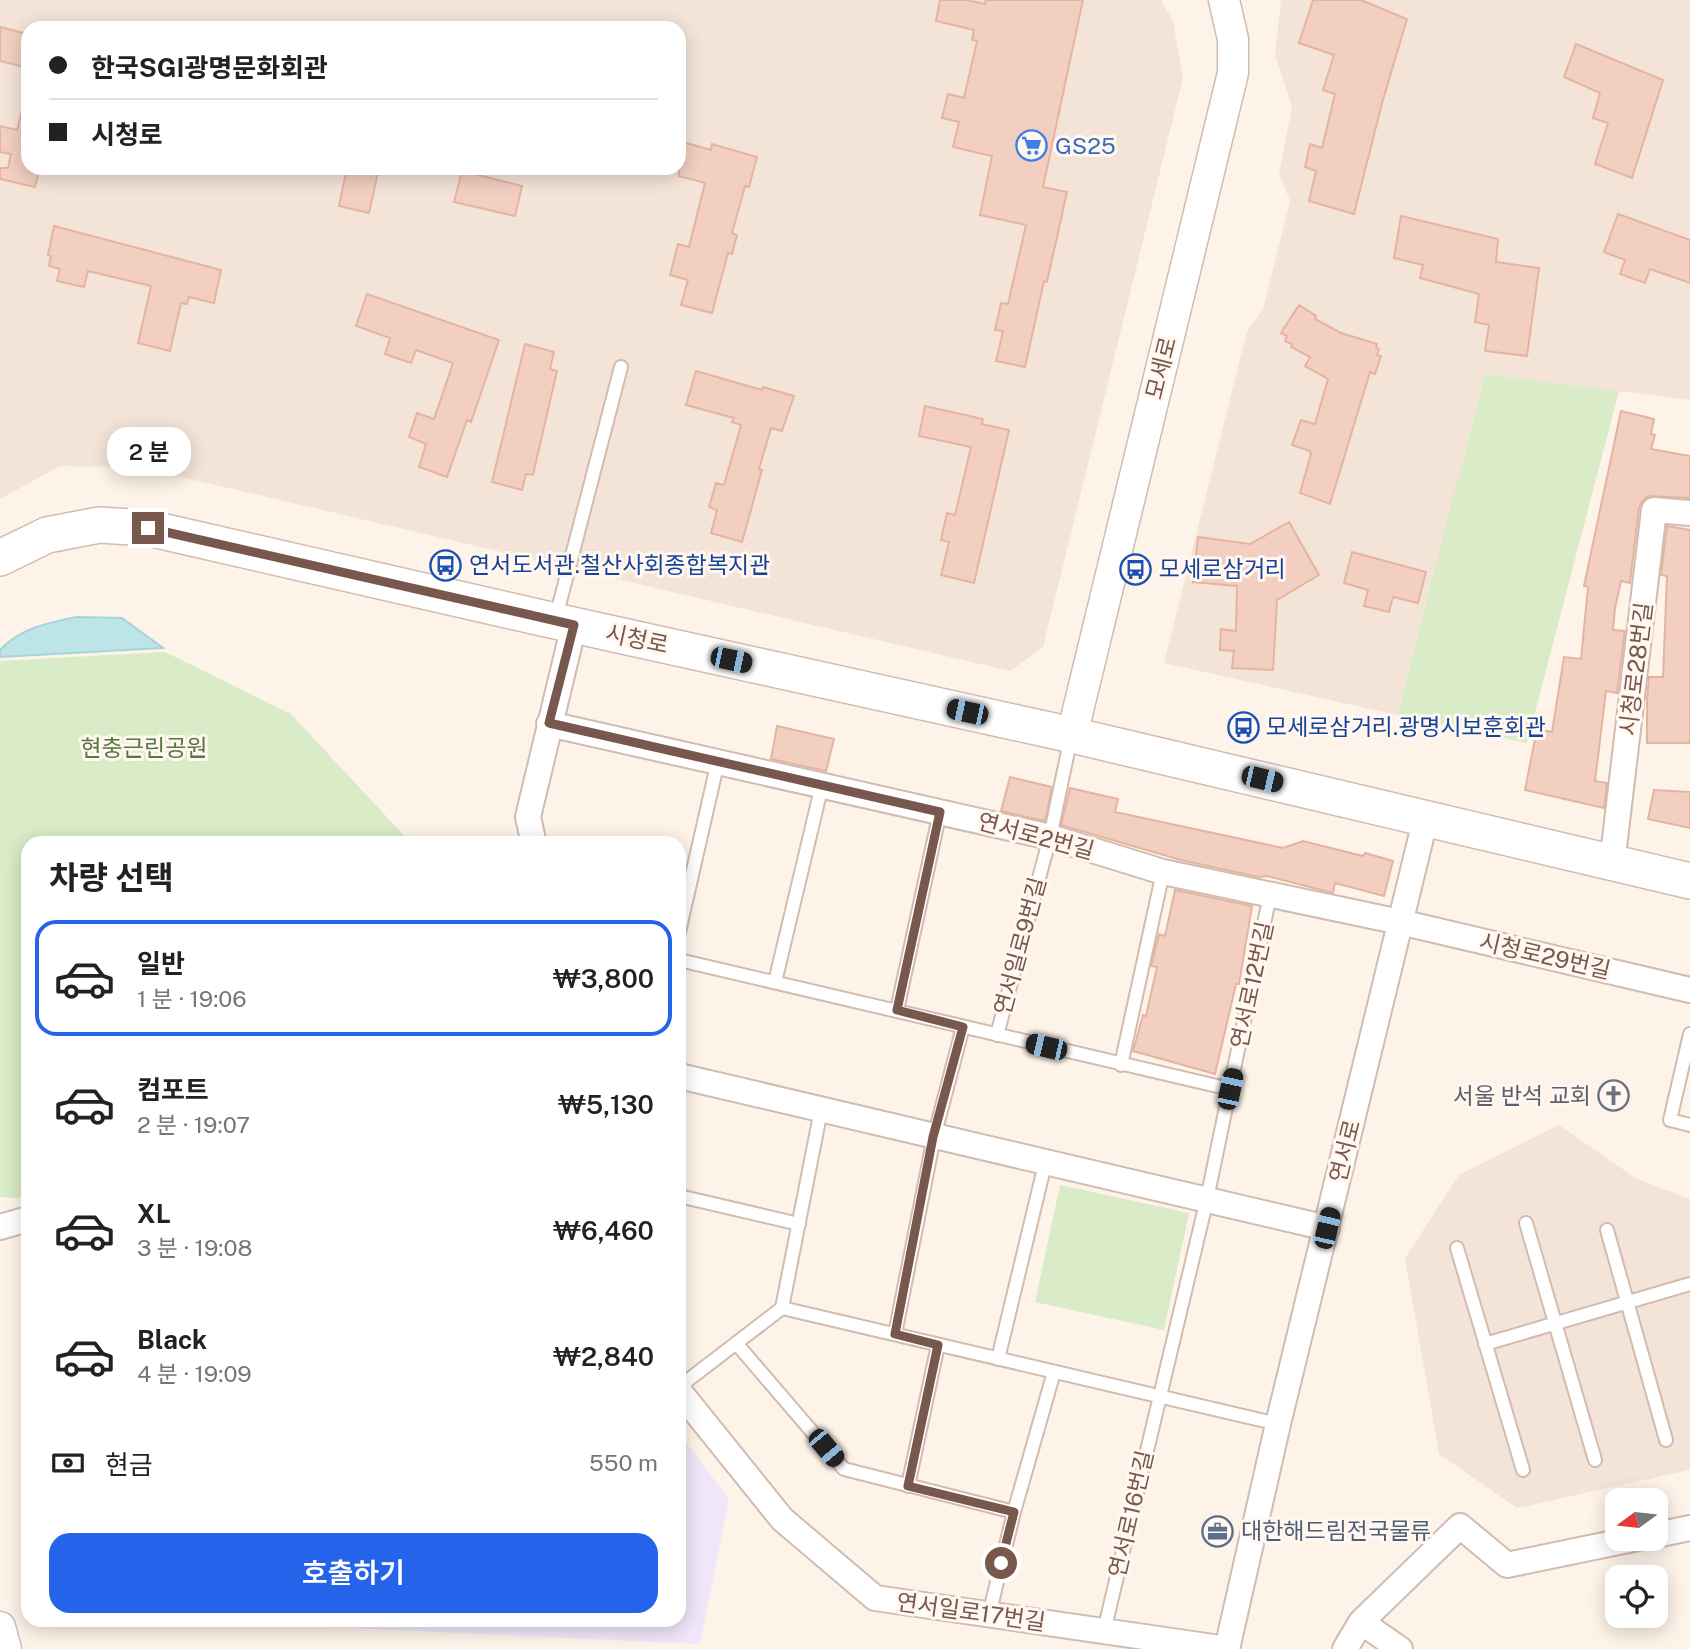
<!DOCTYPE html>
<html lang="ko">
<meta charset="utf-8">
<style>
:root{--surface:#fff;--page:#f2f2f2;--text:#222;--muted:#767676;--line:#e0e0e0;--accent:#2563eb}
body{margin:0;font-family:"Public Sans","Noto Sans KR",sans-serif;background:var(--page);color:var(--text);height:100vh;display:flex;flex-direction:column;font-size:26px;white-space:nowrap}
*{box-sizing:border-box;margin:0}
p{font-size:23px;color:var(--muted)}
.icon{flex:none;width:38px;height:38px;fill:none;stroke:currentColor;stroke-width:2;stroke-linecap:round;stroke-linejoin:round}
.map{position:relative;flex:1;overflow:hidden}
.details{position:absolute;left:21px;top:836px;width:665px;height:791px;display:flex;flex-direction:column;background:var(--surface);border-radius:21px;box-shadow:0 4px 18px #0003}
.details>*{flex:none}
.top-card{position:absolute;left:21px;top:21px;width:665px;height:154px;border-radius:21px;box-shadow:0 4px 18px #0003;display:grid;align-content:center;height:154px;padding:0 28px;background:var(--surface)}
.needle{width:46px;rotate:255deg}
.tools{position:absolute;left:1605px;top:1488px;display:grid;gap:14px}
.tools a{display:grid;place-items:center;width:63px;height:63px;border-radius:14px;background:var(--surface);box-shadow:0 4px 18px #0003;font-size:35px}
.end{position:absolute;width:32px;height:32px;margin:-16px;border:9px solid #78574c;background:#fff;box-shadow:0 0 0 4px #fff}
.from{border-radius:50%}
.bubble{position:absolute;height:49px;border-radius:21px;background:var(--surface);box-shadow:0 4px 18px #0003;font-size:23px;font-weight:600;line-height:49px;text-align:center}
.car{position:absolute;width:21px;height:42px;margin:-21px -10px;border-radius:9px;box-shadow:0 0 5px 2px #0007;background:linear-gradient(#222 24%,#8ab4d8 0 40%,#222 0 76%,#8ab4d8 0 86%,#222 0)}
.top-card b{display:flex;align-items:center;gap:24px;height:66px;font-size:26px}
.top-card b+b{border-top:2px solid var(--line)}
.top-card i{width:18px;height:18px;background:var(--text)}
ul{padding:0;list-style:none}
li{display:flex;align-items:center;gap:21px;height:116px;margin:0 14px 10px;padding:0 14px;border:4px solid transparent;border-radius:21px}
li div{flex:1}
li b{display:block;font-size:26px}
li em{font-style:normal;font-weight:600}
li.selected{border-color:var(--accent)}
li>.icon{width:63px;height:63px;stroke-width:1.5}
h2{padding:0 28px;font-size:32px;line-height:84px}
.pay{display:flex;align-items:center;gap:18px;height:77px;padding:0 28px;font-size:26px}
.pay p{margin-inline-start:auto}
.cta{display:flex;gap:14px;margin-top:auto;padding:14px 28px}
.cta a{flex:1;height:80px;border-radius:21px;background:var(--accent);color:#fff;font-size:28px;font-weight:600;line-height:80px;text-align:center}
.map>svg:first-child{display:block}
.residential{fill:#f4e4d8;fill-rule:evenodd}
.education{fill:#f0e6f9}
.green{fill:#d9ebc7}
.water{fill:#bde5e7;stroke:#a3d6d9;stroke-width:2}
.building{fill:#f2cfc1;stroke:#e5b4a1;stroke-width:2}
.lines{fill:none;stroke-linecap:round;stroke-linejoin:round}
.service-casing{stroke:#d2bcb1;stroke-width:16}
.minor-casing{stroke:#d2bcb1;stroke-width:28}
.tertiary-casing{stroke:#d2bcb1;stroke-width:33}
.secondary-casing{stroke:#d5bbae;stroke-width:38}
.service{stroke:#fff;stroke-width:12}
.minor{stroke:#fff;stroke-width:24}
.tertiary{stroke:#fff;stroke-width:30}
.secondary{stroke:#fff;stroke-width:35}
.route{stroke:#78574c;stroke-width:9}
.labels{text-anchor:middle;stroke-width:6;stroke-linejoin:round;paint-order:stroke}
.shop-label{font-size:23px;fill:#366cbe;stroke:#fff7f0;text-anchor:start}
.street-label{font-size:23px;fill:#78574c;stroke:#fff7f0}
.transit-label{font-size:23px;fill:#164399;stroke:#fff7f0;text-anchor:start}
.park-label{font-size:23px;fill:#577741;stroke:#fff7f0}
.worship-label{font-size:23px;fill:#5b616d;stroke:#fff7f0;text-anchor:end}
.service-label{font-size:23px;fill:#4e5e75;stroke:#fff7f0;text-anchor:start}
</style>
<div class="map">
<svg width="1690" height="1649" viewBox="0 0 1690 1649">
<rect width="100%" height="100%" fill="#fdf3e9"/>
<path class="residential" d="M0,0H1161L1173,21L1183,78L1043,647L1010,671L139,467L60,466L0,499ZM28,28H679V168H28Z
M1281,0H1690V400L1485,374L1397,715L1164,663L1247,331L1263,309L1290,201L1279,173L1292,107L1275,55Z
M1559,1125L1637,1179L1690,1199V1470L1517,1508L1439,1454L1405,1258L1459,1175Z"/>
<path class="education" d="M679,1433L729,1499L700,1644L223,1622L679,1620Z"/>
<path class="green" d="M1485,374L1619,391L1527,743L1397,715Z
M165,652L291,714L411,843L28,844V1194L17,1198L0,1197V661Z
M1060,1185L1189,1213L1164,1330L1035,1302Z"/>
<path class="water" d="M76,617L122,618L163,648L0,657V650C21,628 47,623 76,617Z"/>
<path class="building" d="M940,0H967L985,4L986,0H1083L1043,187L1067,192L1047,282L1044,281L1025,367L996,361L1003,331L995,330L1001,303L1008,304L1026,225L980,215L992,156L953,147L959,122L942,118L948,94L964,98L977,41L972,40L974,30L936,21Z
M1313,0H1361L1407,19L1382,103L1354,214L1309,201L1316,171L1305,167L1310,144L1322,148L1335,94L1323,90L1334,55L1299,43Z
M0,27L28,34V68L0,61Z
M1576,44L1663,80L1632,178L1595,164L1608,123L1593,118L1600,93L1564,77Z
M21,114L28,115V168H40L35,187L0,179V168H8L11,154L0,152V126L17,130Z
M679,141L711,150L712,144L757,157L749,187L745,186L732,233L737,235L732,254L728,253L712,313L681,305L688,280L670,275L678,244L689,247L705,183L679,176Z
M347,168H379L369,213L339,206Z
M462,171L522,186L515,216L454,202Z
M1618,214L1690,240V283L1650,269L1645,283L1620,274L1625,260L1604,252Z
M1401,216L1498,239L1496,262L1539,268L1527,356L1485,351L1489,325L1475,322L1479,294L1420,278L1423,265L1394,258Z
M54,226L221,270L214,303L189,297L187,304L181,303L170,351L138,343L151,286L88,271L84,287L57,281L60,269L49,266L51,256L48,255Z
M367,294L499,340L471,422L467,420L447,477L419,467L426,444L409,437L417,413L434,419L453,363L416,350L411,363L385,354L390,338L356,326Z
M1299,305L1316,316L1315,319L1341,333L1377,344L1376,348L1379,349L1377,355L1381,356L1375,374L1370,372L1330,504L1300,493L1311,454L1310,451L1292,445L1301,420L1315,424L1328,379L1305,366L1310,357L1291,347L1292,344L1285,341L1287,336L1281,333Z
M525,344L554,352L550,369L557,371L533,475L526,474L522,490L492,482Z
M696,371L762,390L763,387L794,396L782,431L771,428L759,469L762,470L742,542L711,533L717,510L709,507L716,483L724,485L741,425L732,422L734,418L686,405Z
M925,406L983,419L982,424L1009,430L974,583L941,575L949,542L941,540L947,513L955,515L971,447L919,436Z
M1621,411L1654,419L1651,434L1655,435L1651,449L1690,456V498L1648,496L1642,501L1639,508L1630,583L1621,581L1615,608L1613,630L1625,631L1617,693L1606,691L1595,781L1607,783L1604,808L1525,790L1537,729L1552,732L1564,657L1581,659L1588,587L1584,586Z
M1289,522L1319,575L1277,600L1273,670L1232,668L1234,651L1220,650L1221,629L1236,631L1237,586L1193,582L1198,537L1250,544Z
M1667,526L1690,530V743H1647V699L1649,677H1663L1667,576L1661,575Z
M1352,552L1426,572L1418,603L1393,597L1389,612L1364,606L1368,590L1344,583Z
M777,726L834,739L826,771L771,759Z
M1010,777L1052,787L1045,821L1001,811Z
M1070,788L1118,799L1115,812L1283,848L1303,841L1363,856L1365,853L1393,861L1384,896L1335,883L1333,893L1267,876L1258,877L1181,860L1061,825Z
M1654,790L1690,792V828L1648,819Z
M1175,890L1252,906L1239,984H1236L1215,1074L1133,1051L1143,1015L1146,1016L1157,967L1151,966L1159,934L1165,936Z"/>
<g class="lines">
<defs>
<path id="service" d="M555,621L621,367
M679,932L718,761
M679,960L1230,1089
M775,982L822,785
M897,1010L940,812
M1690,1034L1670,1120L1690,1125
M997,1035L1050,837L1071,737
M1121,1065L1163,872
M679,1196L799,1224
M1526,1223L1595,1460
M1607,1230L1666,1440
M1457,1248L1523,1470
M782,1308L1278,1424
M895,1334L934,1137L963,1027
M736,1343L844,1469L1014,1512
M1485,1344L1690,1284
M998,1359L1045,1164
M679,1387L782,1308L821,1110
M908,1486L938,1345
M989,1615L1014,1512L1054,1372
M1104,1631L1207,1199L1270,895"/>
<path id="minor" d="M549,724L1050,837L1163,872L1400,922L1690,990
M534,844L528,817L574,625
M1612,864L1654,510L1690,513
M679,1076L1327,1228
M0,1227L28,1219
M679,1391L782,1519L875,1598L1227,1649
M1656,1535L1690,1528
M1361,1622L1400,1649
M1227,1649L1278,1424L1426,817
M1345,1649L1361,1622L1460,1526L1507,1565L1638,1538"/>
<path id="tertiary" d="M1072,735L1233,73V39L1224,0
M0,1627L6,1649"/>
<path id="secondary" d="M0,558L47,535L99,525L148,528L555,621L1072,735L1690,881"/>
</defs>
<use href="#service" class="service-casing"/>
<use href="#minor" class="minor-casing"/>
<use href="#tertiary" class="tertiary-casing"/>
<use href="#secondary" class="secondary-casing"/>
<use href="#service" class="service"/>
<use href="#minor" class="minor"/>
<use href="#tertiary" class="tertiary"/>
<use href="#secondary" class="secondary"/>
</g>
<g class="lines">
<path class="route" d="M148,528L574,625L549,723L940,812L897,1010L963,1027L933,1137L895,1334L938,1345L908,1486L1014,1512L1001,1563"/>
</g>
<defs>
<symbol id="supermarket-ring" viewBox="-11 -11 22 22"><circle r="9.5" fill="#fff7f0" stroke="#3f7fe0" stroke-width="1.5"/><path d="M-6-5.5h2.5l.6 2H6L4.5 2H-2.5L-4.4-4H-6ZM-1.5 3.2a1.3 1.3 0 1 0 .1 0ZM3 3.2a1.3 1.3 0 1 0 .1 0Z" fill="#3f7fe0"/></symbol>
<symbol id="bus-ring" viewBox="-11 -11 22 22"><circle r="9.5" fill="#fff7f0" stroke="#1a4fb4" stroke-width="1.5"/><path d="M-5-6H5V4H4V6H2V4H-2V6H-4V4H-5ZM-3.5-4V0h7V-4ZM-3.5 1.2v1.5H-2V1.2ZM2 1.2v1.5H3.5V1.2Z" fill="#1a4fb4"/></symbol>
<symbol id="church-ring" viewBox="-11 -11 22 22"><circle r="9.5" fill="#fff7f0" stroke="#6b7280" stroke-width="1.5"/><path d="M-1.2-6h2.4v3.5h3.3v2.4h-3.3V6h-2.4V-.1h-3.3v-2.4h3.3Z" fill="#6b7280"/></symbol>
<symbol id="office-ring" viewBox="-11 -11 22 22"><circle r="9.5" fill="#fff7f0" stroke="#5c6f8a" stroke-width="1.5"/><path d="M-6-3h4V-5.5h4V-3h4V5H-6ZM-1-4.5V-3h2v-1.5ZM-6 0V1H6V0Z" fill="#5c6f8a"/></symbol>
</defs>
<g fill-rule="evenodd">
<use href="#supermarket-ring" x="1014" y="128" width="35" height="35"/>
<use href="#bus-ring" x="428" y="548" width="35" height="35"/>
<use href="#bus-ring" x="1118" y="552" width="35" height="35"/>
<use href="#bus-ring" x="1226" y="710" width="35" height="35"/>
<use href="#church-ring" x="1596" y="1078" width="35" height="35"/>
<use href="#office-ring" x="1200" y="1514" width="35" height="35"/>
</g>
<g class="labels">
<g class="shop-label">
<text x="1055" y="154">GS25</text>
</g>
<g class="street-label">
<text transform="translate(1161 368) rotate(-76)" y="8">모세로</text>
<text transform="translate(637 639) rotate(12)" y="8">시청로</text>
<text transform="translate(1636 669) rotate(-83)" y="8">시청로28번길</text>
<text transform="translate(1036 836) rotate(15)" y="8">연서로2번길</text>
<text transform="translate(1020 946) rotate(-75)" y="8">연서일로9번길</text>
<text transform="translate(1545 956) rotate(13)" y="8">시청로29번길</text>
<text transform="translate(1252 985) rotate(-78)" y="8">연서로12번길</text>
<text transform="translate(1345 1151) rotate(-76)" y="8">연서로</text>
<text transform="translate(1131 1514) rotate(-77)" y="8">연서로16번길</text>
<text transform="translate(971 1612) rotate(8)" y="8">연서일로17번길</text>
</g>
<g class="transit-label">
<text x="469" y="573">연서도서관.철산사회종합복지관</text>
<text x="1159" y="577">모세로삼거리</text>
<text x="1266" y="735">모세로삼거리.광명시보훈회관</text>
</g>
<g class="park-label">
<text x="144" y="756">현충근린공원</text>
</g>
<g class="worship-label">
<text x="1591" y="1104">서울 반석 교회</text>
</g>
<g class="service-label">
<text x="1241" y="1539">대한해드림전국물류</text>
</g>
</g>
</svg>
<div class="tools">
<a><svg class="needle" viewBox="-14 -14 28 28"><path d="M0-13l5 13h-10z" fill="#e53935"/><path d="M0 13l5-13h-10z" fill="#767676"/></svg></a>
<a><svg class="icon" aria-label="locate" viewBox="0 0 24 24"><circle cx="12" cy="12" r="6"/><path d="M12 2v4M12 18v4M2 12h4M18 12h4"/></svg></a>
</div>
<i class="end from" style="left:1001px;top:1563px"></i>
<i class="end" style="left:148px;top:528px"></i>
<div class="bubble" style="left:107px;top:427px;width:84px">2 분</div>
<i class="car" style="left:731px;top:660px;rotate:102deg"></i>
<i class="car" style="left:967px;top:712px;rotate:282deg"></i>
<i class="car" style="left:1262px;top:779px;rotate:103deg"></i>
<i class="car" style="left:1046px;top:1047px;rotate:283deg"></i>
<i class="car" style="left:1230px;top:1089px;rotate:12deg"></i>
<i class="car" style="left:1327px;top:1228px;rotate:13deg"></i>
<i class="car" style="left:826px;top:1448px;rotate:140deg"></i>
<div class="top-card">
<b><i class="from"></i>한국SGI광명문화회관</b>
<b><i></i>시청로</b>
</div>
<section class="details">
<h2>차량 선택</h2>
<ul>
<li class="selected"><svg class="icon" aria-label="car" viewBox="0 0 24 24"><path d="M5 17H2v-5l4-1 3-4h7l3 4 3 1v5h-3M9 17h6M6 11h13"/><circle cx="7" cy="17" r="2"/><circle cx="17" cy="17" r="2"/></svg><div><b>일반</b><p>1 분 · 19:06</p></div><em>₩3,800</em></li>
<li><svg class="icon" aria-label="car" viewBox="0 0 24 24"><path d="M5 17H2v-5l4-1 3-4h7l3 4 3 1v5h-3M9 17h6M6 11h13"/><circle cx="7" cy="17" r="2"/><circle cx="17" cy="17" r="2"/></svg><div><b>컴포트</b><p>2 분 · 19:07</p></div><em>₩5,130</em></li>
<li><svg class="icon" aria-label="car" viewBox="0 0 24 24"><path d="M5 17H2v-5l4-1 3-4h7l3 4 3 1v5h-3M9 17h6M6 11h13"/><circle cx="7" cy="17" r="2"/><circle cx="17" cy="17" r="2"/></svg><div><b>XL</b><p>3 분 · 19:08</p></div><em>₩6,460</em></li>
<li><svg class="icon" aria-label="car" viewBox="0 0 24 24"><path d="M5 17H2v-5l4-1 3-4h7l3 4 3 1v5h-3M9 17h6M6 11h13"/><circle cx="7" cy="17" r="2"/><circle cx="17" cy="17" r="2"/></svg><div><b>Black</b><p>4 분 · 19:09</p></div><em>₩2,840</em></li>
</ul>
<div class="pay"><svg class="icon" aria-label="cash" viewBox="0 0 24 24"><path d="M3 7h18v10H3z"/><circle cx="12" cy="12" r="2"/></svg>현금<p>550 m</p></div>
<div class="cta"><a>호출하기</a></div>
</section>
</div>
